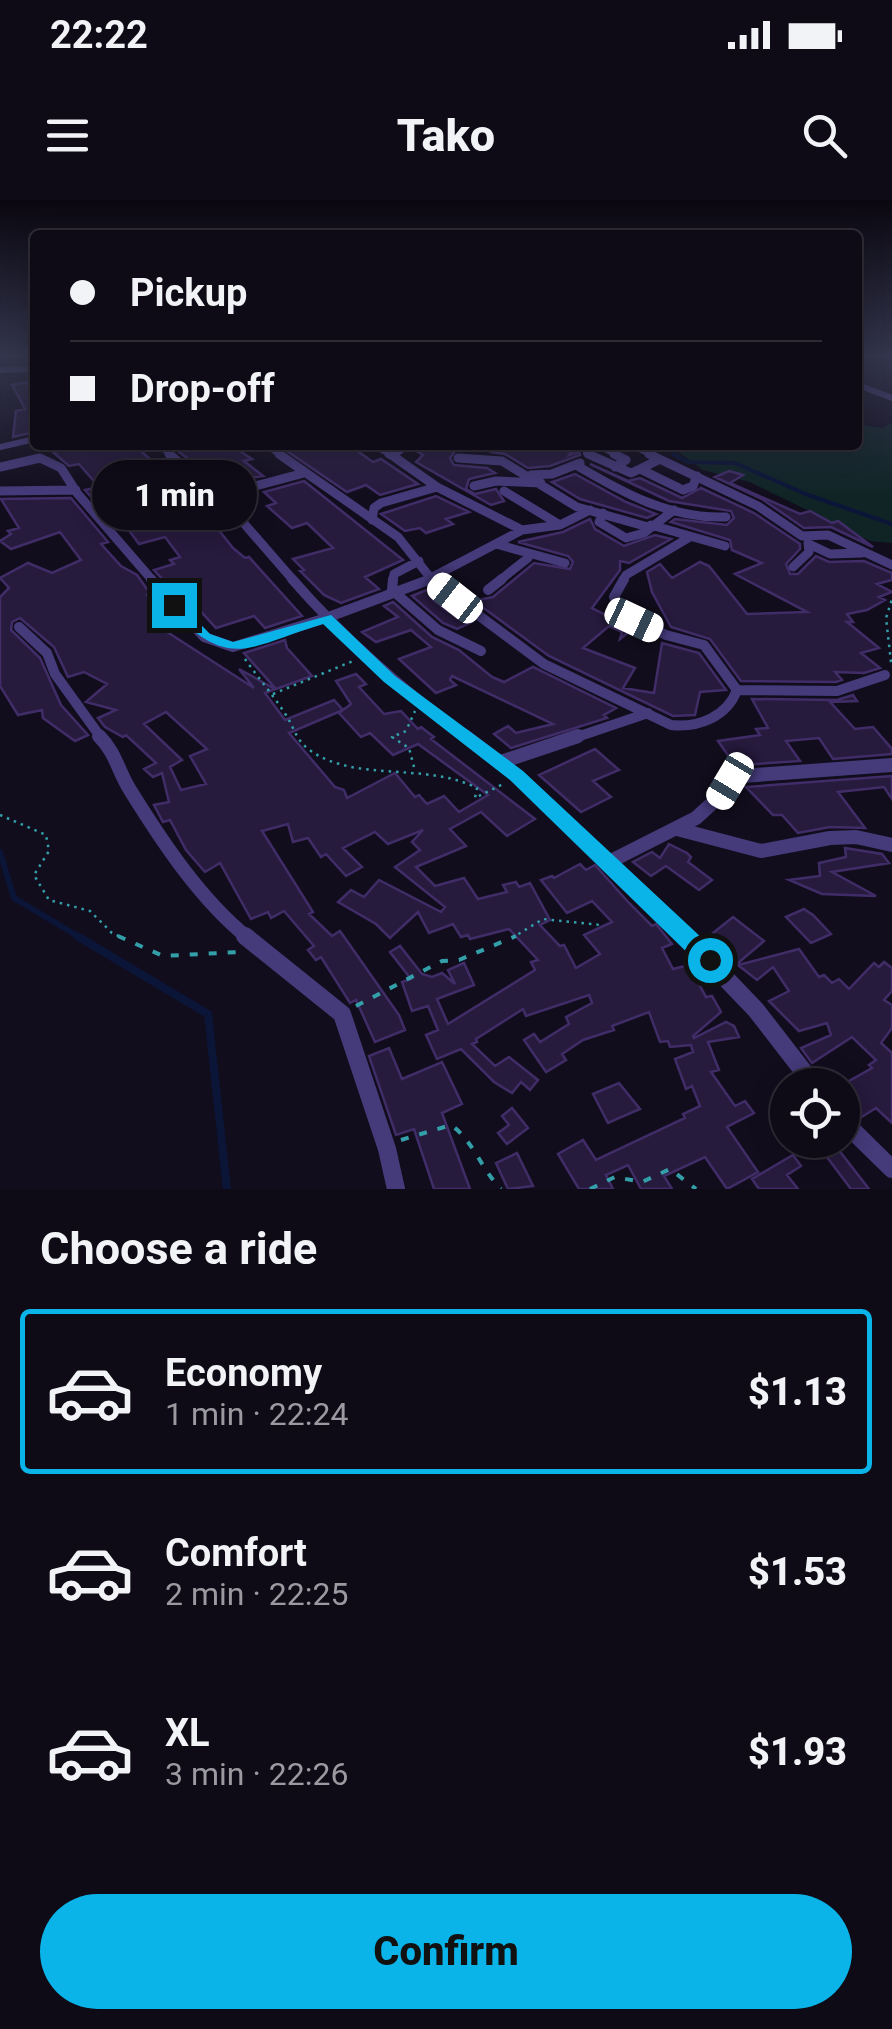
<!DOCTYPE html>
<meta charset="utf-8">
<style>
:root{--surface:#0e0a16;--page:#17131f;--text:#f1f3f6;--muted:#9b9aa1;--line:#2e2b35;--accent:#0bb4e8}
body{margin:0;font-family:Roboto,sans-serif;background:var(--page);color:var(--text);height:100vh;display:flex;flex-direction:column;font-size:38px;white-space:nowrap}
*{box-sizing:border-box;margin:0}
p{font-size:32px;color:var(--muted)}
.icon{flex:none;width:55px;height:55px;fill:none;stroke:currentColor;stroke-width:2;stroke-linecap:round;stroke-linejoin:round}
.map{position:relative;height:989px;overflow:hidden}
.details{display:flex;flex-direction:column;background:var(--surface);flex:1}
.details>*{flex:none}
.banner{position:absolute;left:30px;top:30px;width:832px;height:220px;border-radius:10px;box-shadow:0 5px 25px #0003,0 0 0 2px var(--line);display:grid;align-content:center;height:220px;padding:0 40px;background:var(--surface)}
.fabs{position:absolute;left:770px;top:868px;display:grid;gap:20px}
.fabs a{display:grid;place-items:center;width:90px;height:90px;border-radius:50%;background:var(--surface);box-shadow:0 5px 25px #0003,0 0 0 2px var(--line);font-size:50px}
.end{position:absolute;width:45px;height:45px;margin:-22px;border:12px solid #0bb4e8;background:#111;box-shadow:0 0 0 5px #111}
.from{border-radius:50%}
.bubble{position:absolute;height:70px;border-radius:35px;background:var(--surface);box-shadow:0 5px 25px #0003,0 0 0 2px var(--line);font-size:32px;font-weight:800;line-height:70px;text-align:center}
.car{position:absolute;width:30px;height:60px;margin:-30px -15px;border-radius:12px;box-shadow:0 0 8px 2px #0007;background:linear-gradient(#fff 24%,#345 0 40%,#fff 0 76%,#345 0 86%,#fff 0)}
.banner b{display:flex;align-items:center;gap:35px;height:95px;font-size:38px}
.banner b+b{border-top:2px solid var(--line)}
.banner i{width:25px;height:25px;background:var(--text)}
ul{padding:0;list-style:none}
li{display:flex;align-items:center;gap:30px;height:165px;margin:0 20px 15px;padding:0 20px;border:5px solid transparent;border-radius:10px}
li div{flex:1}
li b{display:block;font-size:38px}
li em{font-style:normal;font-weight:800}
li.current{border-color:var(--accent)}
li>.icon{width:90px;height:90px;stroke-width:1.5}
h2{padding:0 40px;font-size:45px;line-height:120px}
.action{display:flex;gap:20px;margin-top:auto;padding:20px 40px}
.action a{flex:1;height:115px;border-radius:60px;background:var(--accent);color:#111;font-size:40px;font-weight:800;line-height:115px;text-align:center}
.status{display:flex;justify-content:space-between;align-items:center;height:70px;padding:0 50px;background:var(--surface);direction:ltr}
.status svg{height:28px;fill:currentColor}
header{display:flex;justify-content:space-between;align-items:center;height:130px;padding:0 40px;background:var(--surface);font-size:45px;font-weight:800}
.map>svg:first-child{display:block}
.green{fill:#102426}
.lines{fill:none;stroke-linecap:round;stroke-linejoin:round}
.stream-far3{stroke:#0b1538;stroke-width:2.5}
.stream-far2{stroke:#0b1538;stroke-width:4}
.stream-far1{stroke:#0b1538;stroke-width:6}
.stream{stroke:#0b1538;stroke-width:8}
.building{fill:#261a3d;stroke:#402d68;stroke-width:2.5;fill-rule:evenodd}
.path-far1{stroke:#339fa9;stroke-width:2.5;stroke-dasharray:2.5 5;stroke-linecap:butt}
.path{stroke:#339fa9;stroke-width:4;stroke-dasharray:8 11;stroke-linecap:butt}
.minor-far4{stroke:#453a7a;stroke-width:6}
.minor-far3{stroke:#453a7a;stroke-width:9}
.minor-far2{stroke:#453a7a;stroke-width:10}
.minor-far1{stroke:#453a7a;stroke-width:14}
.minor{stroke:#453a7a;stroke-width:18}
.route{fill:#0bb4e8}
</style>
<div class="status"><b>22:22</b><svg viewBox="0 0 49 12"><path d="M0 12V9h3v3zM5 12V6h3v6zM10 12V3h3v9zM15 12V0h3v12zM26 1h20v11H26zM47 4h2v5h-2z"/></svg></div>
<header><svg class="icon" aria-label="menu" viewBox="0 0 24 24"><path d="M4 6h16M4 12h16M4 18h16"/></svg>Tako<svg class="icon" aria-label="search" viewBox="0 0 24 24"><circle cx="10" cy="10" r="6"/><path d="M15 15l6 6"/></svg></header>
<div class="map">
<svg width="892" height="989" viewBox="0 0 892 989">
<rect width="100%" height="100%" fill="#120d1d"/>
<path class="green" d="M892,223V343L870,341L750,282L703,270L670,246L858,245V224L882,228Z"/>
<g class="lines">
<path class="stream-far3" d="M666,245L678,256"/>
<path class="stream-far2" d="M673,254L688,262L735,263L808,295L892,324"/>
<path class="stream-far1" d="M0,652L14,698L81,738"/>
<path class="stream" d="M77,736L208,814L227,989"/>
</g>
<path class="building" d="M27,182L31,194L35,193V232L13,237L16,211L25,209L12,185Z
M80,245H134L167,274L148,279L168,297L178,298L109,317L85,290L99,287L79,264L69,266L53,252Z
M170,245H226L227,250L235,248L252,259L244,261L263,276L218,282Z
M278,245H349L373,262L381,259L418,284L380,295L366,285L347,292Z
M434,245L455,251L450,258L454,265L487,268L495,273L469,279L466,289L475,294L496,289L504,301L491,305L416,262L423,255L415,250Z
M484,245H576L569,255L579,252L580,255L550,266L528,268L505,254L491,252Z
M590,264L628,281L640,278L682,298L701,288L754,313L800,344V349L786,364L790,374H798L816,356L829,362L864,361L892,373V380L877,384L892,392L879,397L885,400L867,410L847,414L853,422H847L879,448L861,453L880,468L864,473L835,472L842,480L836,482L741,481L710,439L671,427L652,392L647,372L660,364L672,378L700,362L709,366L747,414L807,412L735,374L762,363L732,350L730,340L671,322L675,319L727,325L734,318L731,311L669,301Z
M729,271L743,275L730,283L800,314L810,311L832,323L838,321L873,347L831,327L804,328L762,299L715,277Z
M575,274L626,302L656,314L647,318L580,299L552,282Z
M304,281L403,360L365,377L379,389L341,403L324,395L300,371L304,370L293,359L333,348L307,323L292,328L267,306L276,303L264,292Z
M436,296L469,312L446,319L453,324L426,333L420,328L405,331L381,314Z
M71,298L108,342L101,344L121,366L137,375L149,392L147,395L160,405L156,406L165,414L160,416L174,425L164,430L254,488L239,469L275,489L265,493L285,520L334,500L343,510L351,504L336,481L356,474L366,484L359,487L384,514L401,511L418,529L421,527L434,537L431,539L535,619L507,636L481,612L450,629L466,646L416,667L435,686L464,678L478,699L507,692L503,685L516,682L519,687L530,683L550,720L540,725L560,746L564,745L576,768L600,754L584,735L612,722L592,701L567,713L541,680L552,676L554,678L580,664L586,670L595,665L629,703L652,726L656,724L672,744L662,748L673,769L689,765L706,797L712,796L721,812L693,836L694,838L726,822L734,826L739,837L708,842L719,870L711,872L735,906L745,901L754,913L727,927L758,972L727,989L705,957L664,976L672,989H641L628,965L606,975L613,989H579L558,954L583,940L596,960L685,918L683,914L700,906L692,886L686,889L675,859L693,852L691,845L670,847L668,841L660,842L649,812L612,826L614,830L583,840L562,854L566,860L546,872L524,840L534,834L540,842L569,824L566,817L592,803L589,795L526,816L523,809L476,839L477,842L472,844L495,866L509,857L538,880L530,890L521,882L512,893L494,882L461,849L437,859L426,835L438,830L428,806L412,811L402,782L411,779L390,752L400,746L422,774L432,777L442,773L455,784L448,770L464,763L474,785L437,799L448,824L535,770L531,762L538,760L509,729L470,739L468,735L461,737L453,724L429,733L418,712L390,738L376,724L338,702L351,690L364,697L379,680L441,712L445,707L395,667L420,650L412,642L423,630L388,644L375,632L343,648L362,667L346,676L326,654L321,657L308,638L293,642L288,624L262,631L313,712L309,714L332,736L340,731L399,815L405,830L375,842L356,800L350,803L321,757L316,760L308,750L314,746L284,711L271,718L268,712L251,719L220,663L205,672L186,650L170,620L163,622L154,605L169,602L162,573L153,577L144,569L156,563L126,535L123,537L105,527L98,518L116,510L86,502L107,484L84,472L68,477L54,447L20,418L12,422L11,430L40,458L61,505L88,535L75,541L43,518L42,510L18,515L0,486V397L9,388L0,378L28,363L52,373L81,360L60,332L11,349L0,341L11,334L8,331L19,328L1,299ZM343,510L339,513L361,537L370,533L393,555L418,544L488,595L459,612L444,596L427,604L419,595L415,597L395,573L347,598L344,590L335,587L289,533ZM166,512L207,549L190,556L206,584L181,590L170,567L182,560L144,524Z
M202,309L233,348L245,358L249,357L302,416L265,428L254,416L216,428L172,380L165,382L154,370L174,364L170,360L180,357L165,337L139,344L128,329Z
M590,319L595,329L624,346L655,335L671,339L629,363L620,361V370L592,408L633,429L620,439L622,432L609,426L583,448L635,468L623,488L654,493L662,443L699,453L726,490L700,492L695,515L673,516L549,456L474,401L493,397L534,363L570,369L573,362L568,356L518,342L563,332Z
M429,389L437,395L433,400L449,412L456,409L472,422L457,429L443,423L412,396Z
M393,402L432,437L459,450L492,477L504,482L533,467L616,508L604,515L607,518L511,548L494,534L508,526L516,533L553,524L452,476L450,480L456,485L436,493L399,459L431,447L411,430L376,442L362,432L398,417L384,406Z
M285,440L287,448L312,476L276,489L244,453Z
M853,495L857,501L830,502L855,529L873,527L892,549V554L833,559L819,538L786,541L800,561L741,565L730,572L725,565L734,564L718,541L760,535L756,529L768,528L752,499L837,500Z
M595,549L619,570L593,581L611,597L581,612L539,575Z
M892,576V599L884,587L838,592L865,628L830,627L798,633L782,615H773L746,587Z
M669,644L687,653L691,657L688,662L712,680L699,690L666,666L651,676L633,662L652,652L660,658Z
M845,648L882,654L889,663L832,672L876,696L822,694L789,680L820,676L819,663L846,657Z
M804,709L813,715L831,734L811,743L786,717Z
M733,717L764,741L737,764L725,755L732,749L713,733Z
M799,749L819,777L824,775L832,783L839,779L849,789L874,763L879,767L884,762L892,768V791L884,800L892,805V828L881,843L892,853V923L876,908L860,918L842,898V885L872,868L869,865L876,860L852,837L812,863L801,848L831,835L827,823L799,831L769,801L789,791L773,767L757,780L738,765Z
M389,848L402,879L442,862L462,904L442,913L470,989H434L414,929L396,935L369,856Z
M619,883L640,909L608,923L593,894Z
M512,908L528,928L507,944L498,933L509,925L502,916Z
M814,940H831L869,989H851Z
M517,953L533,986L508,989L496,963Z
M793,955L801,966L787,975L798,989H759L752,979Z"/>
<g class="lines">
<path class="path-far1" d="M245,459C258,478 274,496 286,515C293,526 296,539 307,548C353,584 423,561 477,588L475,598L505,583
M891,462L886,418L892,399
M273,494L353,461
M414,567L409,548L392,537L406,531L415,511
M0,615L46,635L49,651L34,675L49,700L90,711L112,733L123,738
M512,738L543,719L600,725"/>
<path class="path" d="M118,736L163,756L239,752
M356,806L442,761L459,760L516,736
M401,940L451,925C473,940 481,969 501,989
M590,989L615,977L642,982L670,969L696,989"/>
<path class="minor-far4" d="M858,157L864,156
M0,170L35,169
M858,185L892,198
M159,245L172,256
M266,245L282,256
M373,245L393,256
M590,245L586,253L593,256
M597,245L619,256
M631,245L654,256
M0,247L35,239
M393,256L409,245"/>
<path class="minor-far3" d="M169,254L221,297L294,381
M279,254L398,337L433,381
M389,254L393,256
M396,254L393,256L437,287
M588,254L631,273L640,269
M614,254L626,260L615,267
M649,254L758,306L802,336L828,335L892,365
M458,258L502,261L577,307L648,327
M658,260L640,269L683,290L693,286L697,276
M576,265C623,293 670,319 726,317
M0,267L40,258L61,268L77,293L153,381
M531,275L552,274L580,263
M474,286L496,281L541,283
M0,291L76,290
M504,291L560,325
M603,313L599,322L626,338L644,333L674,310
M372,320L374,308L381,303L437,287L522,330
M651,325L725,346
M107,326L304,273
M496,344L565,363
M809,344L830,354L862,353
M793,367L809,352L808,343
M393,381L394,374L419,361
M425,381L522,330L560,325L590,310
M499,381L528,358
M623,381L626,375L690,337"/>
<path class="minor-far2" d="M151,379L204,437L233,447L326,418L431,379
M292,379C345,440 404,490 468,539
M393,379L392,390L438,430L481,451
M430,379L544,464L671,525C698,528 727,517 737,490
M624,379L614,397L621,410L634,420L666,435L704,445L737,490L837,491L885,475
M488,390L502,379
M19,427L47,453L55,474L102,539
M571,539L648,513"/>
<path class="minor-far1" d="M99,536C116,553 118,571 130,590C163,643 200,699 248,738
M465,536L516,575L688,738
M501,562L578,536
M677,629L761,651L830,638L856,637L892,645
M609,662L696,618L742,576L892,565"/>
<path class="minor" d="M245,736L342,814L387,949L396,989
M685,736L756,810L814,885
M842,920L892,969"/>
</g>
<linearGradient id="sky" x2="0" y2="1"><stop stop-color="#0a0710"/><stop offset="0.53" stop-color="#33354c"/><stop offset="1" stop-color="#33354c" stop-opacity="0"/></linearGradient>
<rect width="892" height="295" fill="url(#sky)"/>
<path class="route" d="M169,402H179L210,434L233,442L331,415L395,476L523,571L718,753L721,760L718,767H702L510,580L384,482L323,424C247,447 230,472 169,408Z"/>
</svg>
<div class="fabs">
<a><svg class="icon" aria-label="locate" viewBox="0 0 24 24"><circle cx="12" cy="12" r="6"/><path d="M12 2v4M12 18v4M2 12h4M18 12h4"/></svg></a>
</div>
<i class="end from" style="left:710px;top:760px"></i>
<i class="end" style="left:174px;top:405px"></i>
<div class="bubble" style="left:92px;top:260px;width:165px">1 min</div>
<i class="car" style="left:455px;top:398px;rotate:308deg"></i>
<i class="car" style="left:634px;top:420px;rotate:115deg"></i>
<i class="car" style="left:730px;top:581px;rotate:211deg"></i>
<div class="banner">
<b><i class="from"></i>Pickup</b>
<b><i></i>Drop-off</b>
</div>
</div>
<section class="details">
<h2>Choose a ride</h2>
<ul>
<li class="current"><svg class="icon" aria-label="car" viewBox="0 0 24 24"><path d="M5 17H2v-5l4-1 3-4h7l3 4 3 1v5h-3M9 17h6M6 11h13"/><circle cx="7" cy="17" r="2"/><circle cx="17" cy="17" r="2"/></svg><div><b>Economy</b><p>1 min · 22:24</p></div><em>$1.13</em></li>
<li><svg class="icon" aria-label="car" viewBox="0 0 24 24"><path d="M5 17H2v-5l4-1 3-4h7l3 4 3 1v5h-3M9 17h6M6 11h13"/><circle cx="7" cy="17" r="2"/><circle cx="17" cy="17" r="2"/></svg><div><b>Comfort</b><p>2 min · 22:25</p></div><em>$1.53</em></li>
<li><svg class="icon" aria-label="car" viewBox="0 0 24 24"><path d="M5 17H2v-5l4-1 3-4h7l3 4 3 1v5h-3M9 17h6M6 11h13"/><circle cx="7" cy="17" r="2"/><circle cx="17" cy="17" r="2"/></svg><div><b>XL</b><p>3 min · 22:26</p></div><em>$1.93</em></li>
</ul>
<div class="action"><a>Confirm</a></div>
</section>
